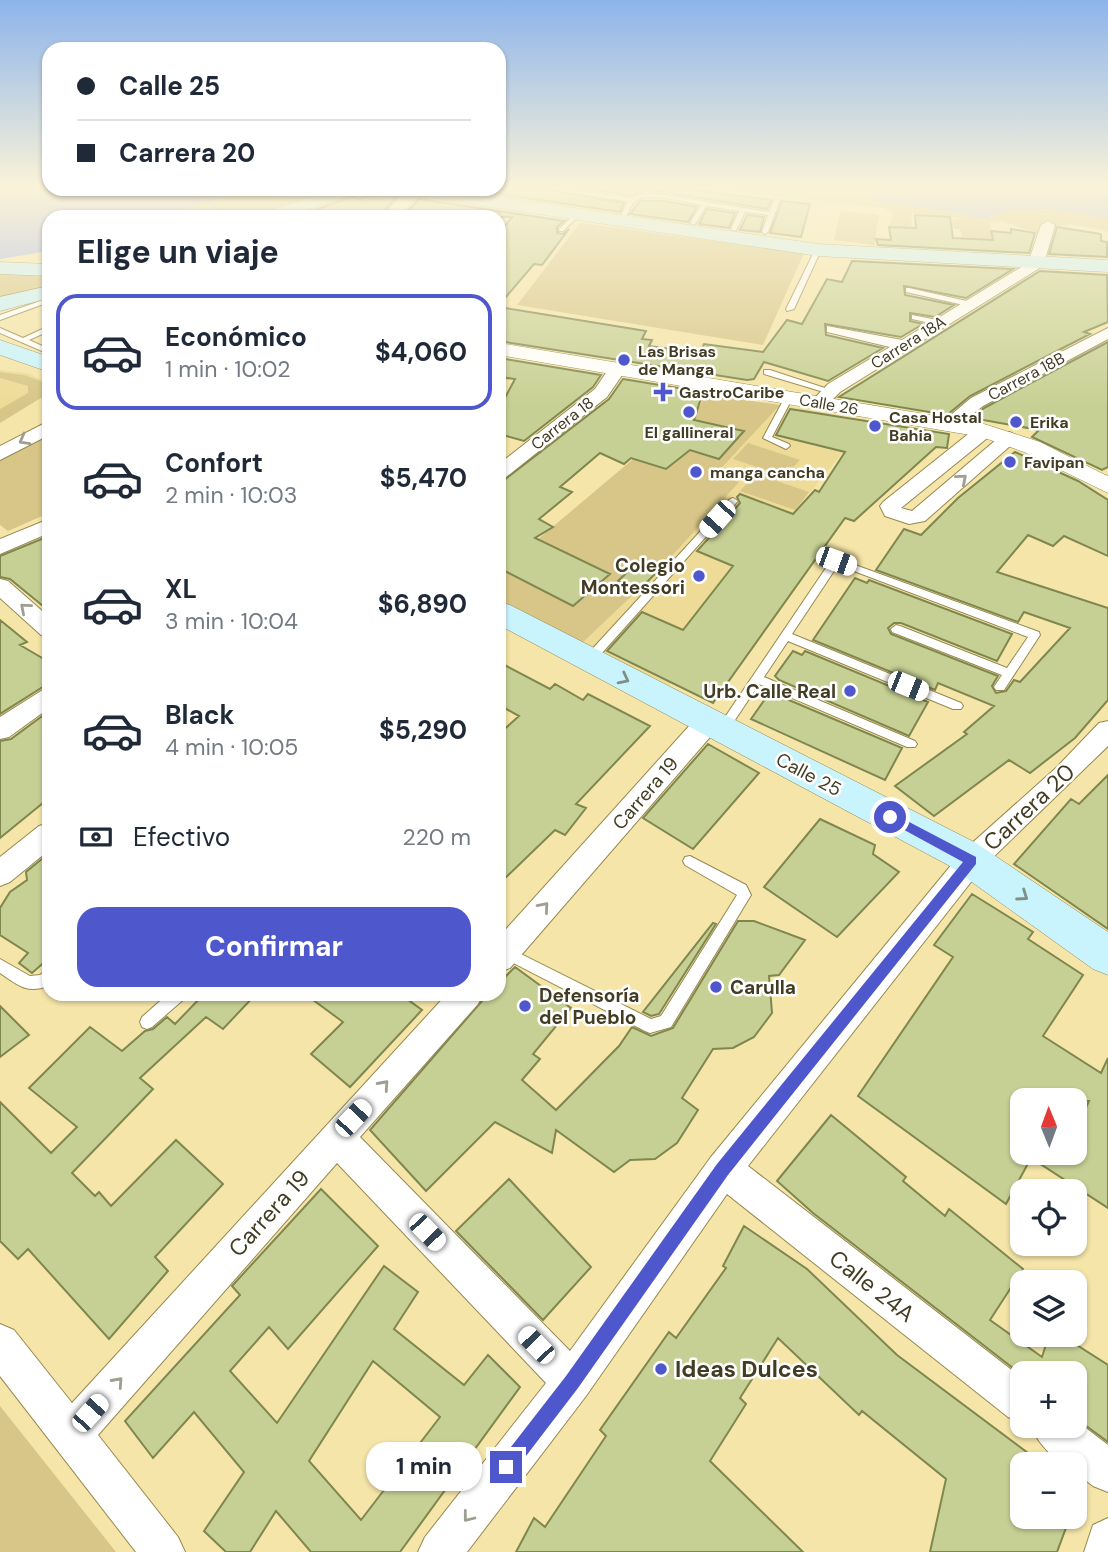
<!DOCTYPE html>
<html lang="es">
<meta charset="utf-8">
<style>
:root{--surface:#fff;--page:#f2f2f3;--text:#1f2937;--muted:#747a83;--line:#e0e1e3;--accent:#4f57cd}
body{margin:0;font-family:"DM Sans",sans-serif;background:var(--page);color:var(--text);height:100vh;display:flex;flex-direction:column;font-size:26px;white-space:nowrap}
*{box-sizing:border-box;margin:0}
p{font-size:23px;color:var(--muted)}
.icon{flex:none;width:38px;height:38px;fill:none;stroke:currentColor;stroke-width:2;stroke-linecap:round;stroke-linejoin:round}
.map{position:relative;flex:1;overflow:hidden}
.side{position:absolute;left:42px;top:210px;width:464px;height:791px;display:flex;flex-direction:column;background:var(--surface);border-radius:21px;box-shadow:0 2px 5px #0004}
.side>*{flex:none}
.banner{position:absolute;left:42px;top:42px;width:464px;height:154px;border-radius:21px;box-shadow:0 2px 5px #0004;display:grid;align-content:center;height:154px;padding:0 35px;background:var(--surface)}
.needle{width:46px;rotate:359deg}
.controls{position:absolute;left:1010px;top:1088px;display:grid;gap:14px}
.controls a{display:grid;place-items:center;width:77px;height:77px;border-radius:14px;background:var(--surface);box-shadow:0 2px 5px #0004;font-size:35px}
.end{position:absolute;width:32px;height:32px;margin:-16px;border:9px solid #4f57cd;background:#fff;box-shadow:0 0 0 4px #fff}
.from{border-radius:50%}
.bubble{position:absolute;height:49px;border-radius:21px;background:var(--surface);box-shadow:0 2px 5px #0004;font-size:23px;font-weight:700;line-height:49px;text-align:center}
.car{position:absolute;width:21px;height:42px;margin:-21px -10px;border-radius:9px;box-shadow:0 0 5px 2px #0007;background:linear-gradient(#fff 24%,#345 0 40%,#fff 0 76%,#345 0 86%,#fff 0)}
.banner b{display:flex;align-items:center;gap:24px;height:66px;font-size:26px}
.banner b+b{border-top:2px solid var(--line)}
.banner i{width:18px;height:18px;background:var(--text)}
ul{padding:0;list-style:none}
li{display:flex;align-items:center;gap:21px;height:116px;margin:0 14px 10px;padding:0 21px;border:4px solid transparent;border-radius:21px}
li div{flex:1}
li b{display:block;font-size:26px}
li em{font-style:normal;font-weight:700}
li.on{border-color:var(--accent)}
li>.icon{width:63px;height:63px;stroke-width:1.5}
h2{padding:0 35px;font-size:32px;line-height:84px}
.pay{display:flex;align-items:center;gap:18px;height:77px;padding:0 35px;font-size:26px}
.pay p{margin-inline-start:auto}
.button{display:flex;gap:14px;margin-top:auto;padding:14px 35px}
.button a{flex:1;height:80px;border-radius:21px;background:var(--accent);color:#fff;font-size:28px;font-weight:700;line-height:80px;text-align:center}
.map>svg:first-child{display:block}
.built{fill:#eddb97}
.green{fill:#d7c687}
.water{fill:#a6b3f0}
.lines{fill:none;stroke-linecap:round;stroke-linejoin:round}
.stream{stroke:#a6b3f0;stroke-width:3.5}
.building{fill:#c7d094;stroke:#7f874e;stroke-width:2;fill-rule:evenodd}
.service-casing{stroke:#97884e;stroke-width:2}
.minor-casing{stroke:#97884e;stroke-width:2}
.tertiary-casing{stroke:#97884e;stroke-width:1}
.secondary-casing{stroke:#97884e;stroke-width:1}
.service{fill:#fff;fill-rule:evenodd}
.minor{fill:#fff;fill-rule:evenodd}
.tertiary{fill:#fff;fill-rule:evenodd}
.secondary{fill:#c9f4fe;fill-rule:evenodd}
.oneway{stroke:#a09e91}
.oneway2{stroke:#7f8f86}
.route{fill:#4f57cd}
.poi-dot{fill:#4f57cd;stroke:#fff;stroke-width:2.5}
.labels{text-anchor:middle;stroke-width:5;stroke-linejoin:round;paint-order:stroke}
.far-street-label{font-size:16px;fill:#423c23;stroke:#fff}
.far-poi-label{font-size:16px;font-weight:bold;fill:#423c23;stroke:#fff;text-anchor:start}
.poi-label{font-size:19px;font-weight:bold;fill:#423c23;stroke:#fff;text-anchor:end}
.street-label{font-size:19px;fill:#423c23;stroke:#fff}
.near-street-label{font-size:23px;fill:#423c23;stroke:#fff}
.near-poi-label{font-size:23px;font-weight:bold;fill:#423c23;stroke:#fff;text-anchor:start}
</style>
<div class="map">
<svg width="1108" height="1552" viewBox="0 0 1108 1552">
<rect width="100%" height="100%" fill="#f5e5a8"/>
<path class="built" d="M0,370L26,373L49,382V392L0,421Z
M780,405L830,413L806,441L843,452L803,501L802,508L670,685L581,644L738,482L717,474Z"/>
<path class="green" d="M250,189H335L253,217H160Z
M717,189H877L869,197C895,207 928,202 949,211C961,215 972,216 986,216C995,215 1003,211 1011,210C1029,207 1092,211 1108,218V231L1069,224L1037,233L1001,221L990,222L991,240L962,237L960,229H954L951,224L952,220L965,218L912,213L911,230L889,226L894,213L883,208Z
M841,211L879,215L874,245L834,240Z
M580,223L804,253L763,345L517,305Z
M0,272L49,273V285L0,298Z
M0,372L24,375L49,384V393L0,423V409L28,393V386L0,378Z
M705,394L780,405L717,473L739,482L660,569L581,644L499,600V572L664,433L677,437L699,408Z
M49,430V513L8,531L0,525V457Z
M748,443L800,460L785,476L733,459Z
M756,474L809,492L795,510L740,491Z
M0,1406L116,1552H0Z"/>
<path class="water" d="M0,189H250L160,217H49V251L0,259Z
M877,189H1108V218L1049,209L1010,210L983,219L949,211L886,204L868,198Z"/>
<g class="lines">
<path class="stream" d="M207,202L232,217"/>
</g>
<path class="building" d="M465,189H542L624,203L620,212Z
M586,189H682L772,200L767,209L646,189L631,195Z
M378,192L399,194L379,217H297L352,196L361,200L364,196L373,197Z
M419,199L564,221L557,227V233L563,234L569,229L542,265L534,264L499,305V234L512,217H402Z
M640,201H665L697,207L688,222L630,214Z
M782,201L810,204L801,237L770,233Z
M707,209L735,213L729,228L699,224Z
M747,215L764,217L760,232L740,230Z
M915,215L950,217L953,238L993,240L991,231L1011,233V229L1035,233L1029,253L878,245L876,239L891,240L889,227L916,228Z
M1057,227L1101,234V241L1107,242V257L1049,254Z
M852,261L1013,269L966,298L904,286L905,295L954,305L935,317L910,313V321L923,324L901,337L825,324L826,335L883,348L828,381L764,362L754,379L747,380L499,341V307L646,331L642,339L652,340L649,346L700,353L704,344L763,352L787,320L802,324L827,279L842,282Z
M1040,271L1107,275L1108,322L1084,332L1090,334L970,396L947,415L839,397Z
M1108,342V467L1102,470L1032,437L1039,430L972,418L984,408Z
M499,358L601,375L593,387L524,441L499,434V409L515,379L499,377Z
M623,379L703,392L694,420L744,431L719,459L690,450L666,469L631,458L624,464L600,453L560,487L572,492L539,519L553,527L535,538L610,574L573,606L499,568V484L609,399Z
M790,409L949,434L947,448L936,447L854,521L845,518L713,703L607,651L642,612L683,630L733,566L697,551L740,503L737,497L740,494L793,514L815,490L819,492L845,452L776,435Z
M1015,452L1078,481L1108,500V556L1064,536L1053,546L1028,535L997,572L1108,608V700L1075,738L1030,773L1009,760L934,816L895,786L967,734L964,732L994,706L938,683L935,690L813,640L855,578L867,583L869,580L1012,634L997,661L901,623H894L888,628L891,634L998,676L992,686L996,693L1006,691L1014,680L1020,682L1070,628L1024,612L1018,622L876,570L904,529L921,535L958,498Z
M49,536V611L10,579L0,577V556Z
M639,561L660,569L639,590L618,581Z
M0,620L27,642L20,645L49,662V683L0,714Z
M793,651L802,655L805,651L928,702L909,736L779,680L775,676Z
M499,662L550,689L555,684L583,700L588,694L650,726L576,804L586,808L565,835L555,830L499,884V734L519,716L499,705Z
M770,692L902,748L885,780L751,719Z
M49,711V798L0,838V741L11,739Z
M708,744L759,773L693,849L643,818Z
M1108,775V929L1014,864L1071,799L1079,804Z
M820,819L875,845L873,854L899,872L837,937L764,887Z
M49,853V958L32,973L19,963L28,953L0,935V908L10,892L27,880L26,872Z
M972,894L1033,932L1028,939L1083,975L1043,1036L1101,1073L1108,1058V1208L1031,1158L1006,1204L858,1096L953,957L934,945ZM1022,1101H1089L1074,1133V1153H1022Z
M738,921H754L805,940L779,975L769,976L772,1013L754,1037L733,1048L713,1049L682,1098L698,1110L677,1143L655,1159L630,1160L614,1172L556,1130L552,1153L495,1122L426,1191L370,1130L488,994H499V983L515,967L571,1008L533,1054L540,1059L522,1080L556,1110L619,1046L632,1027L651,1036L673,1028Z
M713,923L716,924L659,1014L651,1016L643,1012Z
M204,994H256L223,1029L206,1017L140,1078L153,1089L72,1173L95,1196L99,1192L111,1206L176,1140L223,1184L155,1257L168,1271L109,1339L28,1249L18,1259L0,1241V1102L51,1153L77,1127L29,1088L90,1027L122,1051L145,1031L153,1029L167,1017L175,1024Z
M305,994H400L422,1010L350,1087L311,1054L343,1022Z
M0,1006L29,1035L0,1057Z
M831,1115L906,1177L903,1181L945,1216L949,1209L1023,1269L990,1320L1042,1357L1049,1335H1061L1108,1365V1442L1074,1417V1374L1022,1375L813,1213L777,1181Z
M509,1179L591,1267L543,1320L456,1231Z
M321,1189L378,1246L288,1349L269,1327L230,1371L277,1423L384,1266L418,1292L394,1329L464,1385L488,1355L520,1387L400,1552H311L276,1511L250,1552H226L204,1531L244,1472L194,1412L153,1458L125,1421L240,1295L232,1286ZM373,1361L440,1417L361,1520L309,1461Z
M744,1226L807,1269L897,1355L1044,1465H1022V1517H1070L1057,1552H930L946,1479L862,1411L859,1415L778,1338L740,1398L746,1404L710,1461L803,1552H516L534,1518L545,1527L606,1436L600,1430L669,1332L676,1338L726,1268L723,1266Z"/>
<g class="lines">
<defs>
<path id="service" d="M544,189H564L631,198L646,192L769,212L775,199L780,200L768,232L765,234L762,232L768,215L745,212L737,229L734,231L731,229L739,211L706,206L696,223L693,225L690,223L701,205C685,202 645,191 634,202C629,208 628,216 622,221L619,219L628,201Z
M577,212L582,213L563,231H559V229Z
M818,248L821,250L794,309L787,311L786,309L815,250Z
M909,288L971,302L972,304L968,306L906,292V288Z
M49,298V302L0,320V315Z
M912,315L942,321L943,323L939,325L912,319Z
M49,326V331L29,340L49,349V354L0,333V328L23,338Z
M764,370H770L834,391L827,393L764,374Z
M786,395L793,397L772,437L789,444L790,446L786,449L763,438Z
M733,498L738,501L736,503L593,663H585L583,660L585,657L730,499Z
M836,558L1039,632L1040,635L1004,690H996L994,687L1002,675L892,632L891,629L896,625L900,626L1007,668L1028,637L838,565L792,634L961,703L963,706L961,709H953L788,641L764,677L915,741L917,744L915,747H907L759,684L727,732H719L717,729L719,726L832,559Z
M690,856L746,885L751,895L671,1027L650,1033L645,1031L500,956V948L505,946L651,1019L661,1016L737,895L685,865L683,861L685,857Z
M0,959L30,976L40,975L49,968V986C26,994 18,985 0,973Z
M168,994H186L184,999L152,1027L147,1029L142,1027L140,1022L142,1017Z"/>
<path id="minor" d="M1048,221L1055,225L1045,260L1038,269L840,392L826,406H814L811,402L828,384L890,347L827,332V326L902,340L1028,263L1041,225Z
M1108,328V339L983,406L954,429H942L939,425L971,398Z
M618,363L627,368L607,397L506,477L499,479V464L595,389L612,364Z
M49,421V435L0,460V446Z
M984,425L993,431L991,435L901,508L912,511L1003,434L1010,432L1019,438L925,521L909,524L885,516L880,506L883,502L977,427Z
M49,519V533L0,554V539Z
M0,579L8,581L49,617V637L41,635L0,598Z
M49,686V708L9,737L0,739V717Z
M708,713L717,715L721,722L717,729L510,968L499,972V937L699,715Z
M1108,721V746L982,868L748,1166L1022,1378V1423L1008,1417L727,1194L586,1396L467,1552H418L425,1537L546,1383L337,1163L98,1435L178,1537L185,1552H136L0,1376V1324L14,1330L72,1403L447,994H483L478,1004L360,1137L570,1351L711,1157L962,852L1056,768L1099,723Z
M49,823V850L10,882L0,886V857L39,826Z
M1074,1419L1108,1445V1492L1093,1486L1074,1471V1465C1056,1465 1037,1442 1031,1426H1074Z
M1108,1518V1552H1084L1093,1525Z"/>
<path id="tertiary" d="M407,189L422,191L399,217H382Z
M499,343L984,424L1040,442L1101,473L1108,476V493L1024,452L982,437L499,355Z"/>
<path id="secondary" d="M334,189H362L289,217H261L264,213Z
M396,189H445L818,244L1108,260V272L818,256L405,194Z
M0,262L49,264V276L0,274Z
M49,286V298L0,311V297Z
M0,340L49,357V372L0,355Z
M499,602L510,605L976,843L1108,932V975L1093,969L948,865L499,625Z"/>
</defs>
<use href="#service" class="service-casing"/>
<use href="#minor" class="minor-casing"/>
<use href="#tertiary" class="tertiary-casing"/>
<use href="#secondary" class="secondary-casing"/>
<use href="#service" class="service"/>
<use href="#minor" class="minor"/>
<use href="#tertiary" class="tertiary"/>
<use href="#secondary" class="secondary"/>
</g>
<defs><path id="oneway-chevron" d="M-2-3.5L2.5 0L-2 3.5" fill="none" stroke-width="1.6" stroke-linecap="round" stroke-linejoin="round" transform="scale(1.75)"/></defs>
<g class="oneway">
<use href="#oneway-chevron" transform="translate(24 440) rotate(151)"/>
<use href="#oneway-chevron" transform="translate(962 479) rotate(-41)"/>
<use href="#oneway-chevron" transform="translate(25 608) rotate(-139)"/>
<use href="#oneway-chevron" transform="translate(544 907) rotate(-49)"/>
<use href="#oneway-chevron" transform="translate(384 1085) rotate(-48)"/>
<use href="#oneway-chevron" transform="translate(118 1382) rotate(-48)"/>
<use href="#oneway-chevron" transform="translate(468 1517) rotate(128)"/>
</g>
<g class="oneway2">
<use href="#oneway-chevron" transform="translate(624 679) rotate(27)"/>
<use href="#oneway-chevron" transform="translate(1023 896) rotate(35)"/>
</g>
<linearGradient id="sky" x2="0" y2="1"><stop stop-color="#8db4eb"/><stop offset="0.46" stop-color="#faf3d8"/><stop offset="1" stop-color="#faf3d8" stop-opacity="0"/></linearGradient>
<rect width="1108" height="407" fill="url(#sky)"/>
<path class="route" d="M890,812L976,857V864L728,1175L578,1388L513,1473L506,1476L500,1473L497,1467L500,1461L566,1376L717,1164L963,862L886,820V813Z"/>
<g class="poi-dot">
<circle cx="624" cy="360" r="7"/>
<path d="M659.5 381.5h7v7h7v7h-7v7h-7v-7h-7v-7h7z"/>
<circle cx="689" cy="412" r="7"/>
<circle cx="1016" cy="422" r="7"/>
<circle cx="875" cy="426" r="7"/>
<circle cx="1010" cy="462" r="7"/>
<circle cx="696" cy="472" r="7"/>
<circle cx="699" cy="576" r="7"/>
<circle cx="850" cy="691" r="7"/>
<circle cx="716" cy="987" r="7"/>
<circle cx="525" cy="1006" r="7"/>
<circle cx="661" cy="1369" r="7"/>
</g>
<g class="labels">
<g class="far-street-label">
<text transform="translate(908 342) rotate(-32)" y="6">Carrera 18A</text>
<text transform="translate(1026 376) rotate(-28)" y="6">Carrera 18B</text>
<text transform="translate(829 404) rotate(10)" y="6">Calle 26</text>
<text transform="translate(562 423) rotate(-38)" y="6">Carrera 18</text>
</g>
<g class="far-poi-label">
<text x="638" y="357">Las Brisas<tspan x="638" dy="18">de Manga</tspan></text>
<text x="679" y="398">GastroCaribe</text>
<text x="889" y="423">Casa Hostal<tspan x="889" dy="18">Bahia</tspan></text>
<text x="1030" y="428">Erika</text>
<text x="689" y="438" text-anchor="middle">El gallineral</text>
<text x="1024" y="468">Favipan</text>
<text x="710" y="478">manga cancha</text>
</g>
<g class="poi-label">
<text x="685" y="572">Colegio<tspan x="685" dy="22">Montessori</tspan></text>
<text x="836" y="698">Urb. Calle Real</text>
<text x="730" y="994" text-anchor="start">Carulla</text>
<text x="539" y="1002" text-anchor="start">Defensoría<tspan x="539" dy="22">del Pueblo</tspan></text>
</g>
<g class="street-label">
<text transform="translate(809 774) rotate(28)" y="7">Calle 25</text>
<text transform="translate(645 793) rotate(-49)" y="7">Carrera 19</text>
</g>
<g class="near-street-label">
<text transform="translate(1029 807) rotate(-43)" y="8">Carrera 20</text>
<text transform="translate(269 1213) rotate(-48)" y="8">Carrera 19</text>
<text transform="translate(872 1286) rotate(38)" y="8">Calle 24A</text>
</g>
<g class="near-poi-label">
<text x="675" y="1377">Ideas Dulces</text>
</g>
</g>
</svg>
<div class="controls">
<a><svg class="needle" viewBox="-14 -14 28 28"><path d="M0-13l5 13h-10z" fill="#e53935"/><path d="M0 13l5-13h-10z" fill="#747a83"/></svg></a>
<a><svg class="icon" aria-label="locate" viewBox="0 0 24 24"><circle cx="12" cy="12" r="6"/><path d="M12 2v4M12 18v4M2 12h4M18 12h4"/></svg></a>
<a><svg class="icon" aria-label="layers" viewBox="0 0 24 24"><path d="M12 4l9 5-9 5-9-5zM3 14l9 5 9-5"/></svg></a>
<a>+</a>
<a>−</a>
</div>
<i class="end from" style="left:890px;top:817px"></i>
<i class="end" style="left:506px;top:1467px"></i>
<div class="bubble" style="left:366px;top:1442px;width:116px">1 min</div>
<i class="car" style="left:717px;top:519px;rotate:222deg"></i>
<i class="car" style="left:836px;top:561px;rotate:110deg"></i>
<i class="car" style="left:908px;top:686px;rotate:112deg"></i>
<i class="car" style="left:353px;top:1118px;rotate:43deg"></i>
<i class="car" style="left:427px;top:1232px;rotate:136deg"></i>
<i class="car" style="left:536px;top:1345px;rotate:316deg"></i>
<i class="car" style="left:90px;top:1413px;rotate:42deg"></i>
<div class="banner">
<b><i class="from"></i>Calle 25</b>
<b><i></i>Carrera 20</b>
</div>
<section class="side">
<h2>Elige un viaje</h2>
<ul>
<li class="on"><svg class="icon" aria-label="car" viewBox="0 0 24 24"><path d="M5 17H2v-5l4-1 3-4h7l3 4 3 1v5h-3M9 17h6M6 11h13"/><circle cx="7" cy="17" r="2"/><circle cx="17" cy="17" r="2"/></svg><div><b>Económico</b><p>1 min · 10:02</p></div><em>$4,060</em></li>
<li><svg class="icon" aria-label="car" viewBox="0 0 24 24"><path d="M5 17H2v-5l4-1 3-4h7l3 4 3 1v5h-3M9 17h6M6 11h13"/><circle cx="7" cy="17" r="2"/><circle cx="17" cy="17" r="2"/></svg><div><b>Confort</b><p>2 min · 10:03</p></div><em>$5,470</em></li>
<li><svg class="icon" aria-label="car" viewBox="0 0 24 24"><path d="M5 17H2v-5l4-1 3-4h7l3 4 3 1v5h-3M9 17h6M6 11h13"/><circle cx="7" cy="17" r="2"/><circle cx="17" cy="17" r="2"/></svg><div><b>XL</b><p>3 min · 10:04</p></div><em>$6,890</em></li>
<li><svg class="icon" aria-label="car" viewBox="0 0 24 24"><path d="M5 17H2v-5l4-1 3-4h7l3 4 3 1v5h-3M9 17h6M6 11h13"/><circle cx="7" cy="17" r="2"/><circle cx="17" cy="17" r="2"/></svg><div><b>Black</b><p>4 min · 10:05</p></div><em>$5,290</em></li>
</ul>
<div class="pay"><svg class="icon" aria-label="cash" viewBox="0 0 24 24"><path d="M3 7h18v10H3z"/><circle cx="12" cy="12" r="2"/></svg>Efectivo<p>220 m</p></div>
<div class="button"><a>Confirmar</a></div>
</section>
</div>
